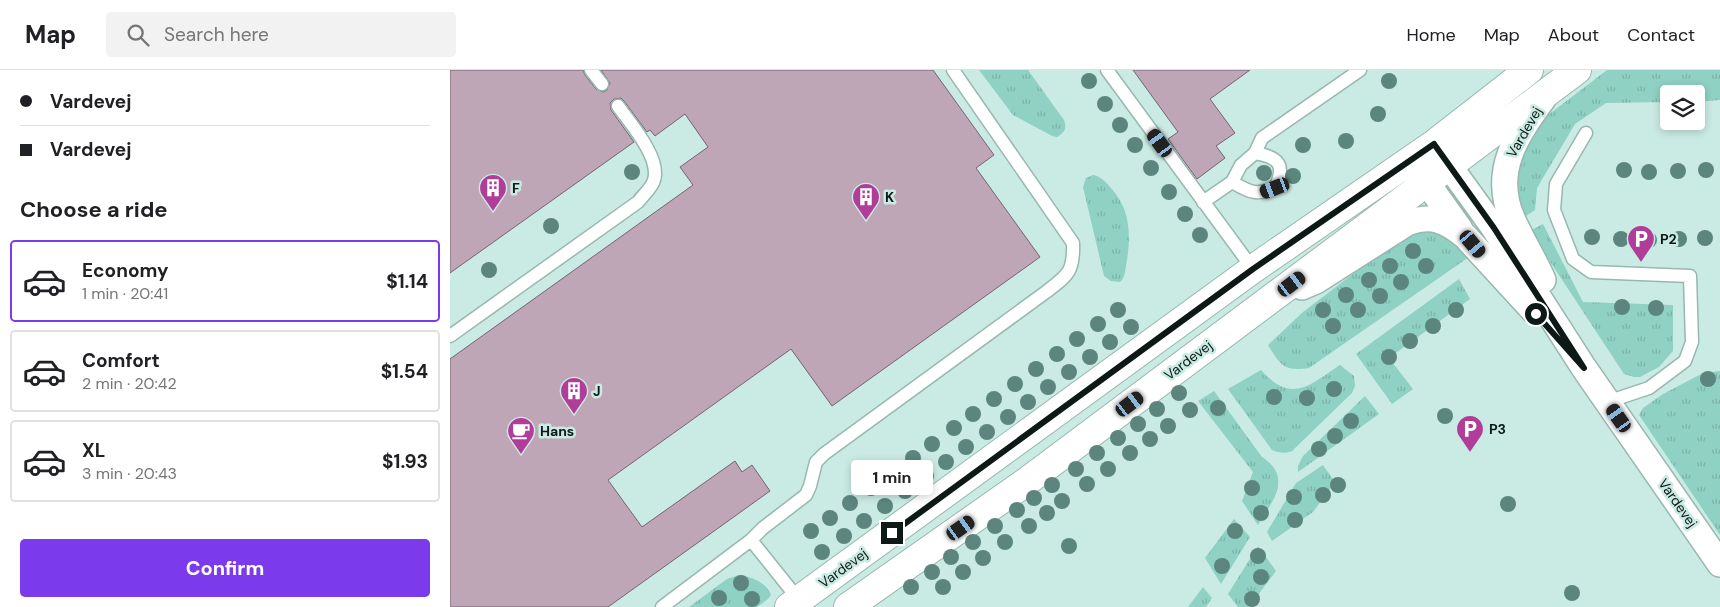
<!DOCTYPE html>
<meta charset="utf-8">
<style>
:root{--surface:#fff;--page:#f2f2f2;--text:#202124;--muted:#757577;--line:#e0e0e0;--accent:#7c3aed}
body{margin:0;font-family:"DM Sans",sans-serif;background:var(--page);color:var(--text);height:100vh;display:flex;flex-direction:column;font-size:19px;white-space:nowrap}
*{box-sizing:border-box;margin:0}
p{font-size:16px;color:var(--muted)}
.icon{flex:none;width:28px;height:28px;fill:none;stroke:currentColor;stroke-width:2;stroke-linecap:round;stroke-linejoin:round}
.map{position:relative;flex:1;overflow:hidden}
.sheet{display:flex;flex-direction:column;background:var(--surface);width:450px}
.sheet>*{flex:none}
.top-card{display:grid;align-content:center;height:110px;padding:0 20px;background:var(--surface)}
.tools{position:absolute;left:1210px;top:15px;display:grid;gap:10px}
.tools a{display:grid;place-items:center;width:45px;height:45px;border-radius:5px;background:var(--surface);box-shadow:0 2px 8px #0003;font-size:25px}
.end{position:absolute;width:22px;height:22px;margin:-11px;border:6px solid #0d1917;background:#fff;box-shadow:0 0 0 2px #fff}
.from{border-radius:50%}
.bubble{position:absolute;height:35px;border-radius:5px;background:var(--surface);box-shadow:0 2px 8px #0003;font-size:16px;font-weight:700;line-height:35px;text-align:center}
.car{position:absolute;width:15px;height:30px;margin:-15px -8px;border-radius:6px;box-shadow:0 0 4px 1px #0007;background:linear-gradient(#222 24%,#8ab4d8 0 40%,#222 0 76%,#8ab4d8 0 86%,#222 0)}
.top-card b{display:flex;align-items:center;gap:18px;height:48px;font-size:19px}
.top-card b+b{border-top:1px solid var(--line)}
.top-card i{width:12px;height:12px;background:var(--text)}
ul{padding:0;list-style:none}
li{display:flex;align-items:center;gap:15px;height:82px;margin:0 10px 8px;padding:0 10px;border:2px solid var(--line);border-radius:5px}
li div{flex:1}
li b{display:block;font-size:19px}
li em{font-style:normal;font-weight:700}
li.current{border-color:var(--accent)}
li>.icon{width:45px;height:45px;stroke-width:1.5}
h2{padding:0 20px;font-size:22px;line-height:60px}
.cta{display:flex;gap:10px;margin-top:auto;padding:10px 20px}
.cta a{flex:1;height:58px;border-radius:5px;background:var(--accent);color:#fff;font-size:20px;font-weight:700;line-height:58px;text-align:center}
header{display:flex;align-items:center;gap:30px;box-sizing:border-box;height:70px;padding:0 25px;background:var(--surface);border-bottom:1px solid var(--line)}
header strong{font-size:24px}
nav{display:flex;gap:28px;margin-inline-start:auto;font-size:18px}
.search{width:350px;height:45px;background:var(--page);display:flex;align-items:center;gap:12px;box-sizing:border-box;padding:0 18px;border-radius:5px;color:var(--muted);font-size:19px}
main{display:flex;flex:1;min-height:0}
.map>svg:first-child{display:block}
.grass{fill:url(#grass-tufts)}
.building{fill:#bea6b7;stroke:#776271}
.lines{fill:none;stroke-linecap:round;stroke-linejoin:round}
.service-casing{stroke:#97b7af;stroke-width:15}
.minor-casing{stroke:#97b7af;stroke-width:28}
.tertiary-casing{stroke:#97b7af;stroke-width:30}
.service{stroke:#fff;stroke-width:12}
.minor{stroke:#fff;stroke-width:25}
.tertiary{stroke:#fff;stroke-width:28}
.tree{fill:#5b857d}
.route{stroke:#0d1917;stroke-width:6}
.labels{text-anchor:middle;stroke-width:5;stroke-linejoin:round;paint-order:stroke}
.street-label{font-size:14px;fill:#0d1917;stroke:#caebe3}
.poi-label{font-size:14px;font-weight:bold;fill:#0d1917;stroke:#caebe3;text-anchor:start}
</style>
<header>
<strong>Map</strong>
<div class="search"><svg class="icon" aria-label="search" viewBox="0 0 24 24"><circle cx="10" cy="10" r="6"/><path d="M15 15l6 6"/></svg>Search here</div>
<nav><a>Home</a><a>Map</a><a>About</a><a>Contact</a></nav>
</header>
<main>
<section class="sheet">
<div class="top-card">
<b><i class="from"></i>Vardevej</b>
<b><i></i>Vardevej</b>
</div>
<h2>Choose a ride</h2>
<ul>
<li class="current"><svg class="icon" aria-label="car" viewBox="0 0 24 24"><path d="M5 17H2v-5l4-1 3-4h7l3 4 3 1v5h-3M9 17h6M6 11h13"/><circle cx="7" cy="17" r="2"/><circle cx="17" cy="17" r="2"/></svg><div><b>Economy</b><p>1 min · 20:41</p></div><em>$1.14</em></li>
<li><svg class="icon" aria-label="car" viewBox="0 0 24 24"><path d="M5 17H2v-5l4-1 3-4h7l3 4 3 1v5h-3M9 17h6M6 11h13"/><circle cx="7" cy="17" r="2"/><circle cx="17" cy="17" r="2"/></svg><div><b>Comfort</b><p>2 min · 20:42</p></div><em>$1.54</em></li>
<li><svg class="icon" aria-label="car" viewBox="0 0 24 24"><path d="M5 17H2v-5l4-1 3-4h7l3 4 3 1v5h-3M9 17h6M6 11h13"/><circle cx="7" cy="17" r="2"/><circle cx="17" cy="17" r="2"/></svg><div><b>XL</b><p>3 min · 20:43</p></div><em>$1.93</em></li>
</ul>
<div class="cta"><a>Confirm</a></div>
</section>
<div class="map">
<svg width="1270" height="537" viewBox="0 0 1270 537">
<defs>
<pattern id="grass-tufts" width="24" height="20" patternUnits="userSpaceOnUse" patternTransform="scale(1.25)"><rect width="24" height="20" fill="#8fd1c3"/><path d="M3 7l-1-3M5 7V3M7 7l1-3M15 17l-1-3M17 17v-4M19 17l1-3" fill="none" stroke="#7ab3a7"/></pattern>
</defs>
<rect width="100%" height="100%" fill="#caebe3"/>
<path class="grass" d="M529,0H578L614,50C617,59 615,62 607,67L602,66L563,45Z
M1157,0H1270V30L1246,32V24H1219V32L1156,33L1125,54L1087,118L1085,140L1072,149L1062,112L1085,55Z
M643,105C650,106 656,112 661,118C680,139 681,163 677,190C675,198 676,207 670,212L661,211L654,206L633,117L636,108Z
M1093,154L1133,232L1223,235V281L1209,297L1190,307H1184L1174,304L1080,161Z
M968,159L999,164L1022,185L859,298C834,302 830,295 818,275L853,242L954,165Z
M1009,209L1020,229L939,288L963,319L942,334L906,284Z
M890,295L904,306L905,316L902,323L842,381C835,384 829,383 822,380L778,319L811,300C841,334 859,316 890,295Z
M1270,301V465L1189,345L1193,338L1213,324L1253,303Z
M764,321L812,387C843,407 823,431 808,455L792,431L803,402L748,331Z
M915,326L929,344L848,402V396L853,386Z
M873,395L885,412L863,442L822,471L817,462L846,413Z
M784,449L800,467L771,514L755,488Z
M808,476L826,501L799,537H788L778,524Z
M289,505C302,507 316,512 321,525L318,529L307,537H239L277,509Z
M753,517L762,528L756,537H738Z"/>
<path class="building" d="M0,0H133L135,5L146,19L153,22L157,20L160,13L151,0H483L544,85L526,98L590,187L382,336L341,279L158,410L192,457L285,391L292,402L302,395L320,421L158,537H0V289L243,115L230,97L258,77L235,44L205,66L200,60L197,62L174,31L171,28L164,29L160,33L161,40L184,72L0,203Z
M683,0H800L760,29L785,63L766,76L775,88L747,109L718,69L728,62Z"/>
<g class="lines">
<defs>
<path id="service" d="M141,0L152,14
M657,0L803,199
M1136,63L1106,114L1104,140L1123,189L1141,202L1240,206L1242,272L1235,291L1199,318L1157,332
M782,112C800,122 805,126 825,118C836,95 829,87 805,83
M753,132L782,112L791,95L805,83L812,68L910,0
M0,266L188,132C193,125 202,118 204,110C211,88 180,53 168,36
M301,470L313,458L356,425L360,416L366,392L374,384L596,222C618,205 624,202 623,173L503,0
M212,537L301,470L341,520L349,533"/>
<path id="minor" d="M1093,29C1066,65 1042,102 1062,148C1071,169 1084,189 1093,210
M987,79L1044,158L1134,298L1270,494
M965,96L1010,159
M852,217L866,211L957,153C982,144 995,150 1015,166L1083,240"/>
<path id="tertiary" d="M339,537L803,199L984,74L1079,0
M398,537L576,412L1127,0"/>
</defs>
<use href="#service" class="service-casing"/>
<use href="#minor" class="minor-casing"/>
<use href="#tertiary" class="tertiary-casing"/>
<use href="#service" class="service"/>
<use href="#minor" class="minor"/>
<use href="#tertiary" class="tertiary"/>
</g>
<g class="tree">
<circle cx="639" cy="11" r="8"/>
<circle cx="939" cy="11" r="8"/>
<circle cx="655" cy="34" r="8"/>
<circle cx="928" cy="44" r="8"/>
<circle cx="670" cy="55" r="8"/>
<circle cx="896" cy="71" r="8"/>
<circle cx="685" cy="75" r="8"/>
<circle cx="853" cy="75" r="8"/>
<circle cx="701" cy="98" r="8"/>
<circle cx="1174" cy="100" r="8"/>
<circle cx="1256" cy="100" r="8"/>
<circle cx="1228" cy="101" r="8"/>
<circle cx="182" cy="102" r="8"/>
<circle cx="1199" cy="102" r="8"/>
<circle cx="814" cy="103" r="8"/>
<circle cx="843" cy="106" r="8"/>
<circle cx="719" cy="122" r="8"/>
<circle cx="735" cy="144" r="8"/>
<circle cx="101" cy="156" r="8"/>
<circle cx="750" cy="165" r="8"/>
<circle cx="1142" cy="167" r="8"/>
<circle cx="1255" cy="168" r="8"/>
<circle cx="1171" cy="169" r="8"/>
<circle cx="1229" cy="169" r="8"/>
<circle cx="1199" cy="170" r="8"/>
<circle cx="963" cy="181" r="8"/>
<circle cx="940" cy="196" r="8"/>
<circle cx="976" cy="196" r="8"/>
<circle cx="39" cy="200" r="8"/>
<circle cx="919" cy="210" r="8"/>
<circle cx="951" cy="212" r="8"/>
<circle cx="896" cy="225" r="8"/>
<circle cx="930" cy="226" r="8"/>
<circle cx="1172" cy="237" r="8"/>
<circle cx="1206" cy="238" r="8"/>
<circle cx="668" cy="240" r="8"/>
<circle cx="873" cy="240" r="8"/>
<circle cx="908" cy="240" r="8"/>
<circle cx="1006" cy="240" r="8"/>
<circle cx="648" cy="254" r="8"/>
<circle cx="883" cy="256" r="8"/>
<circle cx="983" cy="256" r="8"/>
<circle cx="681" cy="257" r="8"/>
<circle cx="627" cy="269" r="8"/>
<circle cx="960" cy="271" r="8"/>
<circle cx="660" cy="272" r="8"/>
<circle cx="607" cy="284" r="8"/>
<circle cx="640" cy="287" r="8"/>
<circle cx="939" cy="287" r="8"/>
<circle cx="586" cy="299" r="8"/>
<circle cx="619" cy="302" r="8"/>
<circle cx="1258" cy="309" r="8"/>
<circle cx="565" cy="314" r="8"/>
<circle cx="598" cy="317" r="8"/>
<circle cx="884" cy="319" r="8"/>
<circle cx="729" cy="323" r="8"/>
<circle cx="824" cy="327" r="8"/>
<circle cx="857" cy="328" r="8"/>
<circle cx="544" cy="329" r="8"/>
<circle cx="578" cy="332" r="8"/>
<circle cx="768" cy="338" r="8"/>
<circle cx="707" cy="339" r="8"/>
<circle cx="740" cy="340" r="8"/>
<circle cx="523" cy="344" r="8"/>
<circle cx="995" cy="346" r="8"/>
<circle cx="558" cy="347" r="8"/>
<circle cx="901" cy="351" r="8"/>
<circle cx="688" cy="354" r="8"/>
<circle cx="718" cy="356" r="8"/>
<circle cx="504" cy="358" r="8"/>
<circle cx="537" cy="362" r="8"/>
<circle cx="885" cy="366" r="8"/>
<circle cx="668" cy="368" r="8"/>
<circle cx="700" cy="369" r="8"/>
<circle cx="482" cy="374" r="8"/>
<circle cx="516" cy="377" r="8"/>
<circle cx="869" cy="379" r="8"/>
<circle cx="647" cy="383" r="8"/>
<circle cx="680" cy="383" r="8"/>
<circle cx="463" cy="388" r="8"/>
<circle cx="496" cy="392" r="8"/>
<circle cx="626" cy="399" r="8"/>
<circle cx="658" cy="399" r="8"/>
<circle cx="441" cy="404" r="8"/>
<circle cx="476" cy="406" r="8"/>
<circle cx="637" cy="414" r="8"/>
<circle cx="602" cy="415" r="8"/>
<circle cx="888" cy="415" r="8"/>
<circle cx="421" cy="418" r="8"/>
<circle cx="802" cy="418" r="8"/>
<circle cx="455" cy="421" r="8"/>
<circle cx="873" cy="425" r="8"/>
<circle cx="844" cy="427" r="8"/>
<circle cx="584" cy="428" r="8"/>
<circle cx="612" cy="431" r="8"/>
<circle cx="400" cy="433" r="8"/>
<circle cx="1058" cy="434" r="8"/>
<circle cx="435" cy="436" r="8"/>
<circle cx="567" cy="440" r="8"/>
<circle cx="597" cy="443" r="8"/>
<circle cx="811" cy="443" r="8"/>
<circle cx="380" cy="448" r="8"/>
<circle cx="845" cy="450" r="8"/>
<circle cx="414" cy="451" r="8"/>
<circle cx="545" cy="456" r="8"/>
<circle cx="579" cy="456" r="8"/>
<circle cx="361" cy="461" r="8"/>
<circle cx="785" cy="461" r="8"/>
<circle cx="394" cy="466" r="8"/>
<circle cx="523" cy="472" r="8"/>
<circle cx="555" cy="472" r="8"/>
<circle cx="619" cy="476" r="8"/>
<circle cx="372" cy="482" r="8"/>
<circle cx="808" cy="486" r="8"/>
<circle cx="501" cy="487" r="8"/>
<circle cx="533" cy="488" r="8"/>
<circle cx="772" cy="496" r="8"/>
<circle cx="482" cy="502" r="8"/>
<circle cx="513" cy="502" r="8"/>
<circle cx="811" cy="507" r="8"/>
<circle cx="291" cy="513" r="8"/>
<circle cx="461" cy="517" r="8"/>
<circle cx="493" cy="517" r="8"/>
<circle cx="1122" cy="523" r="8"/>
<circle cx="269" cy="528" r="8"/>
<circle cx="302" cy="529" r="8"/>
<circle cx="802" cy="529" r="8"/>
</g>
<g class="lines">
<path class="route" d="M442,463L803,199L984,74L1044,158L1134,298L1086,244"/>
</g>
<defs>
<symbol id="building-pin" viewBox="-11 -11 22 30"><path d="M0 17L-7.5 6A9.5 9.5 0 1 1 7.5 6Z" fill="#b03e99" stroke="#caebe3"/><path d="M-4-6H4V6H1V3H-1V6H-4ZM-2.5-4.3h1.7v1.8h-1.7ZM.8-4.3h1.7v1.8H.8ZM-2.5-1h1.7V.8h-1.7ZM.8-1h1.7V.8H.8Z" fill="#fff"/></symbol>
<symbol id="parking-pin" viewBox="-11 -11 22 30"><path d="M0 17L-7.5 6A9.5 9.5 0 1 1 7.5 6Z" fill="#b03e99" stroke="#caebe3"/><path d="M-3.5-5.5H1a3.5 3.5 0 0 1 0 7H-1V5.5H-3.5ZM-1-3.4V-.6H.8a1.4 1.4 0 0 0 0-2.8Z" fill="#fff"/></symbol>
<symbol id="cafe-pin" viewBox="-11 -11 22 30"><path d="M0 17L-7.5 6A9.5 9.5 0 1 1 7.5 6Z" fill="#b03e99" stroke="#caebe3"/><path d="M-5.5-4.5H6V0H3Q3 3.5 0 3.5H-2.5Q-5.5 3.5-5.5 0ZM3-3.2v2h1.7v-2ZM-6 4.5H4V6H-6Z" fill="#fff"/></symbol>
</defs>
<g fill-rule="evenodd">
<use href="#building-pin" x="27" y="102" width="32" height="43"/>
<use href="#building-pin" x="400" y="111" width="32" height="43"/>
<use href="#parking-pin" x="1175" y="153" width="32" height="43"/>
<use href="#building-pin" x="108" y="305" width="32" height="43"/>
<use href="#parking-pin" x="1004" y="343" width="32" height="43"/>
<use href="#cafe-pin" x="55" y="345" width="32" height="43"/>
</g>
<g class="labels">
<g class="street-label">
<text transform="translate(1074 62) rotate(-60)" y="5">Vardevej</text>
<text transform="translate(738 290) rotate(-37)" y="5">Vardevej</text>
<text transform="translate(1228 433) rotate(55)" y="5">Vardevej</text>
<text transform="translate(393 498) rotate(-36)" y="5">Vardevej</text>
</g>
<g class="poi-label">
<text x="62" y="123">F</text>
<text x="435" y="132">K</text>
<text x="1210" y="174">P2</text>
<text x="143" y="326">J</text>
<text x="1039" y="364">P3</text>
<text x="90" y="366">Hans</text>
</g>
</g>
</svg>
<div class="tools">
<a><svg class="icon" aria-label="layers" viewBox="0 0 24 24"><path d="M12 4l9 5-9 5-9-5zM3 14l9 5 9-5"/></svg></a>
</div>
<i class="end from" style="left:1086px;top:244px"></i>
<i class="end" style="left:442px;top:463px"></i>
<div class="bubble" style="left:401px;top:390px;width:82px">1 min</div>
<i class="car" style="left:710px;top:73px;rotate:324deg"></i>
<i class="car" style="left:825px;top:118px;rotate:249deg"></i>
<i class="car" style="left:1023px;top:174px;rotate:140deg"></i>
<i class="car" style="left:842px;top:214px;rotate:53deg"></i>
<i class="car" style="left:680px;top:334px;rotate:53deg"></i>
<i class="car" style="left:1169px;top:348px;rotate:325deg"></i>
<i class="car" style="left:511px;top:458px;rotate:55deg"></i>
</div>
</main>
